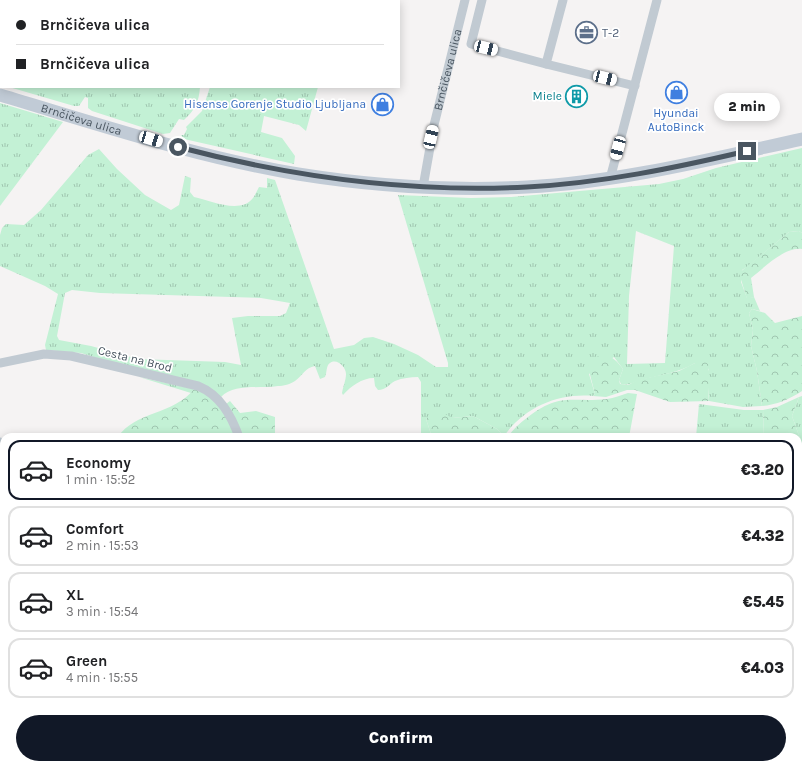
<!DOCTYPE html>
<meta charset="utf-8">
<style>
:root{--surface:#fff;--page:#f2f2f2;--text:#202124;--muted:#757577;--line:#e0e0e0;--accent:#111827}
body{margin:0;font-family:Karla,sans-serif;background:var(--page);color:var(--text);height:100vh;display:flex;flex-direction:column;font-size:15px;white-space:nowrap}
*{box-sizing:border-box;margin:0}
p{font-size:13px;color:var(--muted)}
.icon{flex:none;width:22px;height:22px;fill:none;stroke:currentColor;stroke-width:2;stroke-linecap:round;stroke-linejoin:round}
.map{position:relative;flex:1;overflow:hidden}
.panel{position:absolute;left:0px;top:433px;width:802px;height:336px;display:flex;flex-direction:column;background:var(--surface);border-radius:12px 12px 0 0;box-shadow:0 2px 10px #0003}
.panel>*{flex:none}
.top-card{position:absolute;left:0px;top:0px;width:400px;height:88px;box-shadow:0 2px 10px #0003;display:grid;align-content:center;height:88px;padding:0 16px;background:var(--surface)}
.end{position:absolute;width:18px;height:18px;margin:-9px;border:5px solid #4a5661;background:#fff;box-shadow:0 0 0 2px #fff}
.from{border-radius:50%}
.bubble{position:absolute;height:28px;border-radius:14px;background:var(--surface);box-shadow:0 2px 10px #0003;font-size:13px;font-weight:800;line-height:28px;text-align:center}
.car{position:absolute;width:12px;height:24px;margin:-12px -6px;border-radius:5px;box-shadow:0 0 3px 1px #0007;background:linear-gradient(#fff 24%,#345 0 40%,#fff 0 76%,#345 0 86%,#fff 0)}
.top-card b{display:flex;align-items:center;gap:14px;height:38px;font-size:15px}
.top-card b+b{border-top:1px solid var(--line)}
.top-card i{width:10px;height:10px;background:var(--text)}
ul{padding:7px 0 0;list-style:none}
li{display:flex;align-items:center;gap:12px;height:60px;margin:0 8px 6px;padding:0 8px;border:2px solid var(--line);border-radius:12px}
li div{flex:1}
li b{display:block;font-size:15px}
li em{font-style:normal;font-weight:800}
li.selected{border-color:var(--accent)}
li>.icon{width:36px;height:36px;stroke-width:1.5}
.action{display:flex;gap:8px;margin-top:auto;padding:8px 16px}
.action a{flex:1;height:46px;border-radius:24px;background:var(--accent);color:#fff;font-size:16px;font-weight:800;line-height:46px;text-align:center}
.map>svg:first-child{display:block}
.grass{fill:url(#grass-tufts);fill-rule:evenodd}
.forest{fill:url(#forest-crowns)}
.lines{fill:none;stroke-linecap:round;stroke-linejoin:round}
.street{stroke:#c1cad2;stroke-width:9}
.secondary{stroke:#c1cbd6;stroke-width:13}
.route{stroke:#4a5661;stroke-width:5}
.labels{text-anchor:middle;stroke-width:3.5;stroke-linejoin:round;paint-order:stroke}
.service-label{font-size:12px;fill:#4e5e75;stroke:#fff;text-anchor:start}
.street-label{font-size:12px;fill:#4a5661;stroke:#fff}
.culture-label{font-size:12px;fill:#0d838f;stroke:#fff;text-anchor:end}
.shop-label{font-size:12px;fill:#366cbe;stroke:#fff;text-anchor:end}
</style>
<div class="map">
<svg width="802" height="769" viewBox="0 0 802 769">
<defs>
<pattern id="grass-tufts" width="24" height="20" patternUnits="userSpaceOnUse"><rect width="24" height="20" fill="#c3f1d5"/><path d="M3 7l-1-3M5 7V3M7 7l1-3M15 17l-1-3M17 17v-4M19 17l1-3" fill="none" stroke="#a0c6b0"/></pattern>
<pattern id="forest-crowns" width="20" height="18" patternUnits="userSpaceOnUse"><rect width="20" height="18" fill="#c3f1d5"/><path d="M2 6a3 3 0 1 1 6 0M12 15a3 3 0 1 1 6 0" fill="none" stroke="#a0c6b0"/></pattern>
</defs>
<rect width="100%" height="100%" fill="#f5f3f3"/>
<path class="grass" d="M100,0H261L100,1Z
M9,87H200C199,102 195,110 184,120L179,119L170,133L163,134L92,111L88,108V98L85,97L79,106H74Z
M210,87H318L306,131L299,125L264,116L261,132L282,138L295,156L294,164L184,139L181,135H184L187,129L186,127L202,111Z
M0,103L63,122L0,206Z
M802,148V233L799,231L789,232L747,267L742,270L741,282L747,298L754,297L760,311L752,309L749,313L753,330L751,346L757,371L762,406L743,407L709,401L707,374L709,369L695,363C678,373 659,375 641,380C633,382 630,386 621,384L619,380L623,369L614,357L589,374L595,394L593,396C558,393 525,407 504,436L497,429L473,416L452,418L429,416L426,419L432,437H421V382L418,377C410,377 403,378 395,381C389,384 386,390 378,390L375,386L374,378C362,378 351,386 343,395L342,393C343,387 346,380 346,374C346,367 337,358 330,363C326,365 327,373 325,377L320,379L315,366C305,368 303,375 295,381C291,384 283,386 278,386C260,389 234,383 221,397L97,358L81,353L46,350L45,345L58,294L45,286L0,266V235L2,228L6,224L24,225L41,210L88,155L99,149L117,169L145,195L171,210L179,205L185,176L191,178L190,192L194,197C210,200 240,215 253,198C255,195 257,191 259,187L267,188V178L275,180L334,349L354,345L364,338L373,337L394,344L418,355L436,367H448V363L398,195L471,198L511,197L659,184L683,179L716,168ZM636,231L674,246L665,363L627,364L629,296ZM72,290L100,293L261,298L290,303L286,313L280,316H248L232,318L241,365L225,362L138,359L91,346L59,340L57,336L65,293Z
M139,377L194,389L191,393Z
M802,396V444L792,416L799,397Z
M699,404L744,410H763L764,437H696Z
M802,466V493L798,490V468Z
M0,629H4V656H0Z
M97,765H517L532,769H97Z"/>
<path class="forest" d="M799,231L802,233V249C784,247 765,267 751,278L754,297L747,299L739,273L789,232Z
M752,309L765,313L775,323L802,316V391C790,399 776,405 762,406L757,371L751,346L753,330L749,313Z
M604,354C613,357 617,361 623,369L619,380L620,384L628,385L638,380L679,371L695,363L705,362L708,364C710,374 707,389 709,401L670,402L635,390H627L606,397L593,396L595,394L588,367L594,358Z
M194,389C218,394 227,418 237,437H118C135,411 174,415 194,389Z
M628,393L637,394L629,437H508C513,429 520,423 528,417C561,392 571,403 607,399C614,398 621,395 628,393Z
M799,397L792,416L802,444V466L798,468V437H764L763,410L777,407Z
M230,401L240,413L256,411L275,417V437H241L226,404Z
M436,414H445L452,418L473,416L497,429L505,437H432L426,419L429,415Z
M798,490L802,493V541L798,542Z
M802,544V711L798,715V545Z
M4,590V629L1,630L0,595Z
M0,656H4V765H89V769H0Z
M517,765H745L741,769H532Z"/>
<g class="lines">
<g class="street">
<path d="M482,0L471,44L546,64"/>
<path d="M563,0L546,64L635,86"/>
<path d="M610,179L657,0"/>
<path id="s1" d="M423,187L434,125L465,0"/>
<path d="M0,363L44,354L71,356L198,386C220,395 231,415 239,437"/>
<path d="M0,442L4,445"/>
<path d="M93,765V769"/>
</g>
<path class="secondary" id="s2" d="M0,95C98,124 196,157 298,174C373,186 451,191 527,187C620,182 711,159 802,139"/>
</g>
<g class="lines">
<path class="route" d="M178,147C292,177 409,193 527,187C602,183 675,168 747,151"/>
</g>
<defs>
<symbol id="office-ring" viewBox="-11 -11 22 22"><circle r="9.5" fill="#fff" stroke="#5c6f8a" stroke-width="1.5"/><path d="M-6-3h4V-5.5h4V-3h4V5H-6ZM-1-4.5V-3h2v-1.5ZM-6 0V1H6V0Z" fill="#5c6f8a"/></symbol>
<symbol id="shop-ring" viewBox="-11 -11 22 22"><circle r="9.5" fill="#fff" stroke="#3f7fe0" stroke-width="1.5"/><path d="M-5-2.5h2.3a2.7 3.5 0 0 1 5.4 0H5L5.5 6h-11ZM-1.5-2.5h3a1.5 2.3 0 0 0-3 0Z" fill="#3f7fe0"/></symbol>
<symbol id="building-ring" viewBox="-11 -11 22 22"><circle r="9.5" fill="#fff" stroke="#0f9aa8" stroke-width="1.5"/><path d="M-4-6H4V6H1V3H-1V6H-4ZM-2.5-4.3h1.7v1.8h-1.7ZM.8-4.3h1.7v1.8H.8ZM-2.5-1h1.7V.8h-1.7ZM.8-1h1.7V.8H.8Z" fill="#0f9aa8"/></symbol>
</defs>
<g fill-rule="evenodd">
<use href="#office-ring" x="574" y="20" width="25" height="25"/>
<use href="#shop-ring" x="664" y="80" width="25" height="25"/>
<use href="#building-ring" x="564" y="84" width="25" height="25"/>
<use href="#shop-ring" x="370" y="92" width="25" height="25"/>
</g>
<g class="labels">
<g class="service-label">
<text x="602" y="37">T-2</text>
</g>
<g class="street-label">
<text dy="4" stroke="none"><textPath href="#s1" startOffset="120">Brnčičeva ulica</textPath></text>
<text dy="4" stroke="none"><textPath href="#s2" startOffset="85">Brnčičeva ulica</textPath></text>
<text transform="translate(135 359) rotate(14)" y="4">Cesta na Brod</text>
</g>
<g class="culture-label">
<text x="562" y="100">Miele</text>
</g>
<g class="shop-label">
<text x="366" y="108">Hisense Gorenje Studio Ljubljana</text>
<text x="676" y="117" text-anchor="middle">Hyundai<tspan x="676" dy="14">AutoBinck</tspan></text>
</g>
</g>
</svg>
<i class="end from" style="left:178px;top:147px"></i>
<i class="end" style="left:747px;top:151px"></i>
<div class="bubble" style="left:714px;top:93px;width:66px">2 min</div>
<i class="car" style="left:486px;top:48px;rotate:104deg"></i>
<i class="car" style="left:605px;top:78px;rotate:104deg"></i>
<i class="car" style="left:431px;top:137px;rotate:13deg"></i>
<i class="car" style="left:151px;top:139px;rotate:107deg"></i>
<i class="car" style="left:618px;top:148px;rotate:195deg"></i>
<div class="top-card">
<b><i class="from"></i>Brnčičeva ulica</b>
<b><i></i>Brnčičeva ulica</b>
</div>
<section class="panel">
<ul>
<li class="selected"><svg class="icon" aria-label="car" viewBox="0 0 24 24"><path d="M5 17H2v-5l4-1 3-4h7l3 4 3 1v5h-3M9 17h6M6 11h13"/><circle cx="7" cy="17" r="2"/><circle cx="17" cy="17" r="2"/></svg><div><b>Economy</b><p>1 min · 15:52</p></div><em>€3.20</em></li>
<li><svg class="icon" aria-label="car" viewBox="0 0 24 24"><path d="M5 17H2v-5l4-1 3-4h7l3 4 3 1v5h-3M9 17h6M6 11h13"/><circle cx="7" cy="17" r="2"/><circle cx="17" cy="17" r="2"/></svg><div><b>Comfort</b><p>2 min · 15:53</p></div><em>€4.32</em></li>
<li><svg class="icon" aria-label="car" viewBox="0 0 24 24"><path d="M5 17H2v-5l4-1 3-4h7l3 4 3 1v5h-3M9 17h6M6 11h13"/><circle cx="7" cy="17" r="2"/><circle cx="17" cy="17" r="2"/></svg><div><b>XL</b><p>3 min · 15:54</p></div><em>€5.45</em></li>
<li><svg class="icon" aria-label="car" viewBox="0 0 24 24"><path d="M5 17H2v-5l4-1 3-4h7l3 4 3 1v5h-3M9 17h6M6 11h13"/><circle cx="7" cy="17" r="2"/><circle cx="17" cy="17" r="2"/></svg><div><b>Green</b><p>4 min · 15:55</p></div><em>€4.03</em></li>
</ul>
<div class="action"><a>Confirm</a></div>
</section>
</div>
